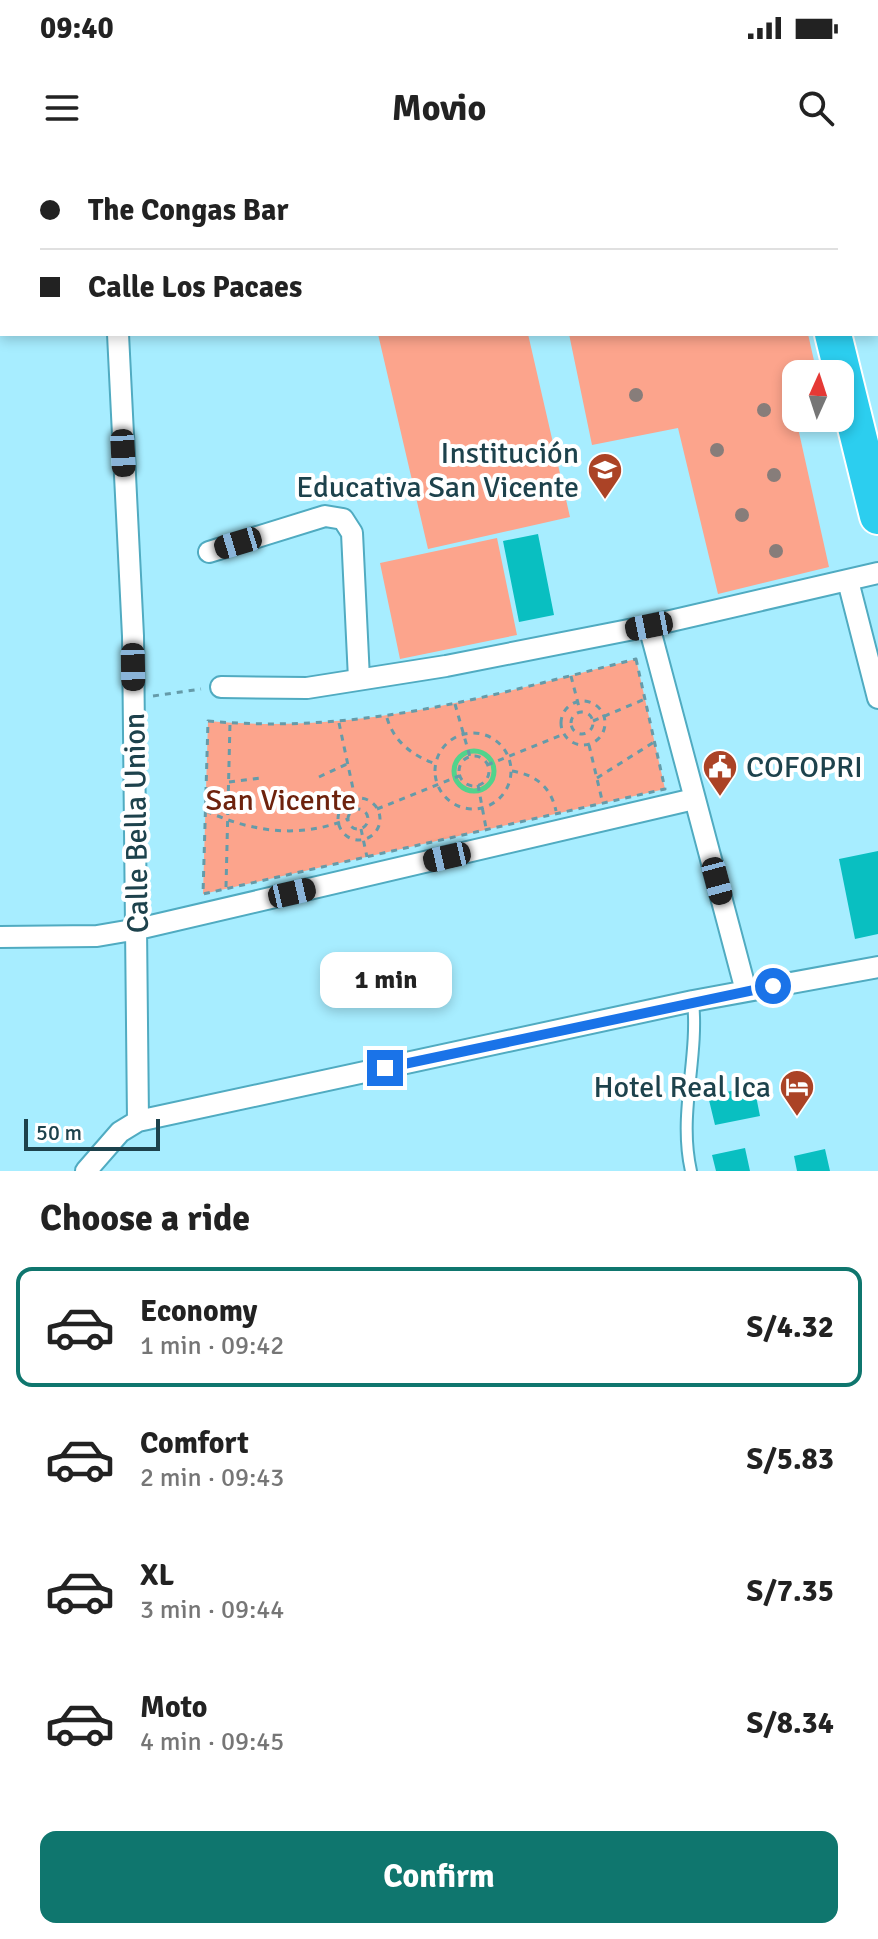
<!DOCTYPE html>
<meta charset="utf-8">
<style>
:root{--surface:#fff;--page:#f2f2f2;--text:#222;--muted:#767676;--line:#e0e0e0;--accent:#0f766e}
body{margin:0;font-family:Signika,sans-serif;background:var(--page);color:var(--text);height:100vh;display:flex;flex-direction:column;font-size:30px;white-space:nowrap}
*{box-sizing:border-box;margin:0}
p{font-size:26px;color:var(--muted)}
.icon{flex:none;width:44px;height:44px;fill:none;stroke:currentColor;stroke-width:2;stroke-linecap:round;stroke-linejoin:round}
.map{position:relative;height:1011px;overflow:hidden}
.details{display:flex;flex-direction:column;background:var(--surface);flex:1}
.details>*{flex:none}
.guide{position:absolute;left:0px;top:0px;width:878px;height:176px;box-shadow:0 4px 12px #0003;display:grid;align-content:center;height:176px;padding:0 40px;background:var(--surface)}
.needle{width:52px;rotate:3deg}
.buttons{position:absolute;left:782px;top:200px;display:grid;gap:16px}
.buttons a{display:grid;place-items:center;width:72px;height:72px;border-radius:16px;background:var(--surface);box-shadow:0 4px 12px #0003;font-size:40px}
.scale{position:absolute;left:24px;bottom:20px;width:136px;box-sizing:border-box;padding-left:8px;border:4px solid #1d424c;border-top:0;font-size:22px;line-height:28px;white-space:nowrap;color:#1d424c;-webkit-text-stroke:6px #fff;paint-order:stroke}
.end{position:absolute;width:36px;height:36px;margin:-18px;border:10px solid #1a73e8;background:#fff;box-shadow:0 0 0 4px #fff}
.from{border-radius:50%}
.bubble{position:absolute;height:56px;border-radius:16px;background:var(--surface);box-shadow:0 4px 12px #0003;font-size:26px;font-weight:800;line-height:56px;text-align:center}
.car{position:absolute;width:24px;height:48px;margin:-24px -12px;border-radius:10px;box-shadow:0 0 6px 2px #0007;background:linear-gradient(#222 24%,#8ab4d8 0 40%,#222 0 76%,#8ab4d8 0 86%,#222 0)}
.guide b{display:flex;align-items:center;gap:28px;height:76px;font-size:30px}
.guide b+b{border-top:2px solid var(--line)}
.guide i{width:20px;height:20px;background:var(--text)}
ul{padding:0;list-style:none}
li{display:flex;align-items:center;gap:24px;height:120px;margin:0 16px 12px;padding:0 24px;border:4px solid transparent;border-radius:16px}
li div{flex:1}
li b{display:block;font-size:30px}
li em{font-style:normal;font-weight:800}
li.on{border-color:var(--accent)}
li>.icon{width:72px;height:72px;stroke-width:1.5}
h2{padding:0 40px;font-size:36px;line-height:96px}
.action{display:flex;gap:16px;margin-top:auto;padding:16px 40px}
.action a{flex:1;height:92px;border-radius:16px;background:var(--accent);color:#fff;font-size:32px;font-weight:800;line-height:92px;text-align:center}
.status{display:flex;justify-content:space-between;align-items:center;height:56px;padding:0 40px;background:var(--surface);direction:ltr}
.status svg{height:22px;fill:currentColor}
header{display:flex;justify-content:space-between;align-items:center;height:104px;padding:0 40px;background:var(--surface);font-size:36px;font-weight:800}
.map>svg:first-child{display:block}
.green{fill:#fca48c}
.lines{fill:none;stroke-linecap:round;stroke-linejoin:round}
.stream{stroke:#51d38c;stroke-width:5}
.building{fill:#09bfc1}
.lane-casing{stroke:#50abc1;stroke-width:14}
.street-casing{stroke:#50abc1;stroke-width:24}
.highway-casing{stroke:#fff;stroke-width:40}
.path{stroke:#659ba9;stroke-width:3;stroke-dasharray:6 6;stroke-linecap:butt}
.lane{stroke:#fff;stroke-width:10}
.street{stroke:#fff;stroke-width:20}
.highway{stroke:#2cceef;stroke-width:36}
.tree{fill:#877d7a}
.route{stroke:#1a73e8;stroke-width:10}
.labels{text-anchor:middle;stroke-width:8;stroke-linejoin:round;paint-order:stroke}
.poi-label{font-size:30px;fill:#1d424c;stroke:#fff;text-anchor:end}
.park-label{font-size:30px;fill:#6d220d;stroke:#fff}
.street-label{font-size:30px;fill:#1d424c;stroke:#fff}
</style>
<div class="status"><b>09:40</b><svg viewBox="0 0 49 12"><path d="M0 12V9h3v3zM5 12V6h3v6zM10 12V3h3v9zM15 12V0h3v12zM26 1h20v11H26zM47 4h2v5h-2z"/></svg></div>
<header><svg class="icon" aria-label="menu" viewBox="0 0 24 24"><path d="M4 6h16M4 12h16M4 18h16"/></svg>Movio<svg class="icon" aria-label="search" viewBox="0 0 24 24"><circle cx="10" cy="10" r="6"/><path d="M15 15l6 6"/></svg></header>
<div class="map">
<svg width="878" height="1011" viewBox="0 0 878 1011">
<rect width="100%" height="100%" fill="#a7edff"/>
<path class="green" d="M378,174H528L570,357L428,389Z
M569,174H808L817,214H796L794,250L829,407L718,434L678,268L592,285Z
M497,378L517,475L400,499L380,403Z
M636,499L665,629L203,734L208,561C361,575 489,536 636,499Z"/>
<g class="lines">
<path class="stream" d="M454 611a20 20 0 1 1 40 0a20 20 0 1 1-40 0Z"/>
</g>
<path class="building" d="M538,374L554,455L519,462L503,381Z
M878,691V774L855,779L839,699Z
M754,926L760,956L715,965L708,936Z
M745,988L750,1011H716L712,995Z
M825,989L830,1011H797L794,996Z"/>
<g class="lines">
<defs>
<path id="lane" d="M691,1011C678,954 699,898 693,841"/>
<path id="street" d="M21,0V2
M110,0V2
M118,174L133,476L138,961
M209,392L325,356L343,359L352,373L359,519
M848,421L878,538
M649,466L746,831
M221,527L307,528L446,506L649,466L878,413
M0,777L97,776L138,769L694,639
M86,1011L120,972L138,961L693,841L878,807"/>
<path id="highway" d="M795,0V2
M861,0V2
M876,68L878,77
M833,174L878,356"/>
</defs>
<use href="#lane" class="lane-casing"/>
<use href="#street" class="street-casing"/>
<use href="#highway" class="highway-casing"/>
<path class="path" d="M636,499L665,629L203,734L208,561C361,575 489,536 636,499Z
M571,516L580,551
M153,536L201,529
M561 563a22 22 0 1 1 44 0a22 22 0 1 1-44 0Z
M455,544L470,597
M571 563a11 11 0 1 1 22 0a11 11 0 1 1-22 0Z
M387,558C394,582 413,596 436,604
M593,561L645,539
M339,563L355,638
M435 611a38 38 0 1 1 76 0a38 38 0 1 1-76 0Z
M589,585L602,640
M459 611a15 15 0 1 1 30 0a15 15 0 1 1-30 0Z
M487,605L564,574
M512,611C536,615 551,627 556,651
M319,617L347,604
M597,618L654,582
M229,622L261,618
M478,625L486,668
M338 659a21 21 0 1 1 42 0a21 21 0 1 1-42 0Z
M348 659a10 10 0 1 1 20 0a10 10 0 1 1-20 0Z
M377,649L459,616
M206,651C252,672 300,679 348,659
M361,669L367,697
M226,727L230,563"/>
<use href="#lane" class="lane"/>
<use href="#street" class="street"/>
<use href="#highway" class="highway"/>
</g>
<g class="tree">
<circle cx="636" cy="235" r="7"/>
<circle cx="764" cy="250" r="7"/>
<circle cx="717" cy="290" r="7"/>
<circle cx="774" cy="315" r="7"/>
<circle cx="742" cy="355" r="7"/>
<circle cx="776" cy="391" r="7"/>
</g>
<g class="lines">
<path class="route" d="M385,908L773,826"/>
</g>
<defs>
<symbol id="school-pin" viewBox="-11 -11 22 30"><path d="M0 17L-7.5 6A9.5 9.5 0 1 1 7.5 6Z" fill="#ab4326" stroke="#fff"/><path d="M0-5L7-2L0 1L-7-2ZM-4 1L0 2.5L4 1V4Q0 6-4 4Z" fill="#fff"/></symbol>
<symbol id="civic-pin" viewBox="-11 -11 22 30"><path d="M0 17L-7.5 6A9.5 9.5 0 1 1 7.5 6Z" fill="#ab4326" stroke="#fff"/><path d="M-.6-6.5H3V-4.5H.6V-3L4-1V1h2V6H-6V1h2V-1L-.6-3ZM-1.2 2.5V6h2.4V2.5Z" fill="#fff"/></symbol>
<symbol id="hotel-pin" viewBox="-11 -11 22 30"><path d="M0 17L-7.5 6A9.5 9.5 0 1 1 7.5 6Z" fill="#ab4326" stroke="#fff"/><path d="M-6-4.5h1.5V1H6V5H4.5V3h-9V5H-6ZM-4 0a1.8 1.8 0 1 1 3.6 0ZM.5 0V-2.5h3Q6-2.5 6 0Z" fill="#fff"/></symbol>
</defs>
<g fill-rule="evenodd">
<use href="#school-pin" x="585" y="290" width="40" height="54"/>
<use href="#civic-pin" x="700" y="587" width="40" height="54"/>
<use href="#hotel-pin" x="777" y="907" width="40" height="54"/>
</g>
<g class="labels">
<g class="poi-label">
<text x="579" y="303">Institución<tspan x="579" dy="34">Educativa San Vicente</tspan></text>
<text x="746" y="617" text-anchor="start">COFOPRI</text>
<text x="771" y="937">Hotel Real Ica</text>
</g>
<g class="park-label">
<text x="281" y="650">San Vicente</text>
</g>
<g class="street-label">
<text transform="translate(136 663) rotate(-91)" y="10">Calle Bella Union</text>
</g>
</g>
</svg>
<div class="buttons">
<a><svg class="needle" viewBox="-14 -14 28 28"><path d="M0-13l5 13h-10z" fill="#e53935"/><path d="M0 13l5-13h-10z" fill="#767676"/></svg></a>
</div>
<div class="scale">50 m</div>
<i class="end from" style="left:773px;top:826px"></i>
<i class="end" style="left:385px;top:908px"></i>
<div class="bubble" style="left:320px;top:792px;width:132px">1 min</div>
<i class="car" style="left:123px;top:293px;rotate:177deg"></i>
<i class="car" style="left:238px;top:383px;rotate:253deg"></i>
<i class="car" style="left:649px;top:466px;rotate:259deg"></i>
<i class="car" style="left:133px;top:507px;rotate:179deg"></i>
<i class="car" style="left:447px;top:697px;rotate:257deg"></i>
<i class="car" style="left:717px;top:721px;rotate:165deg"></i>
<i class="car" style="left:292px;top:733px;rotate:77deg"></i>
<div class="guide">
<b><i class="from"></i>The Congas Bar</b>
<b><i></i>Calle Los Pacaes</b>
</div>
</div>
<section class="details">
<h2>Choose a ride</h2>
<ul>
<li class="on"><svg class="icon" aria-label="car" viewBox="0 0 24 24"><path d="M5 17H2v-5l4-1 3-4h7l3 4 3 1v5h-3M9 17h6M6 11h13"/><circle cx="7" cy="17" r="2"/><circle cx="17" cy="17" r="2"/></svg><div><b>Economy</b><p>1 min · 09:42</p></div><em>S/4.32</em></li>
<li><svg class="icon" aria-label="car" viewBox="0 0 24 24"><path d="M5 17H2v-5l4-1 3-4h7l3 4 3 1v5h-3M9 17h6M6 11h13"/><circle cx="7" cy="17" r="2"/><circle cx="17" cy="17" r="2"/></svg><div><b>Comfort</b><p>2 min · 09:43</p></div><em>S/5.83</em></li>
<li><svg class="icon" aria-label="car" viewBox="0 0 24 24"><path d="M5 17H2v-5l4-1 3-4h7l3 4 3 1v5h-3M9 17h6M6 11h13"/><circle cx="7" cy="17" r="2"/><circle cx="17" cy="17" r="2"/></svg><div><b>XL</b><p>3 min · 09:44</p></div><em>S/7.35</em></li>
<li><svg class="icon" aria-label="car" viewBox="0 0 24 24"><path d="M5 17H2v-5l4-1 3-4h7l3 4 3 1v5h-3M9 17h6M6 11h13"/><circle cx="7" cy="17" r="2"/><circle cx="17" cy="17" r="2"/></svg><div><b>Moto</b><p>4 min · 09:45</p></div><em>S/8.34</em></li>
</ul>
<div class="action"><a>Confirm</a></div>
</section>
